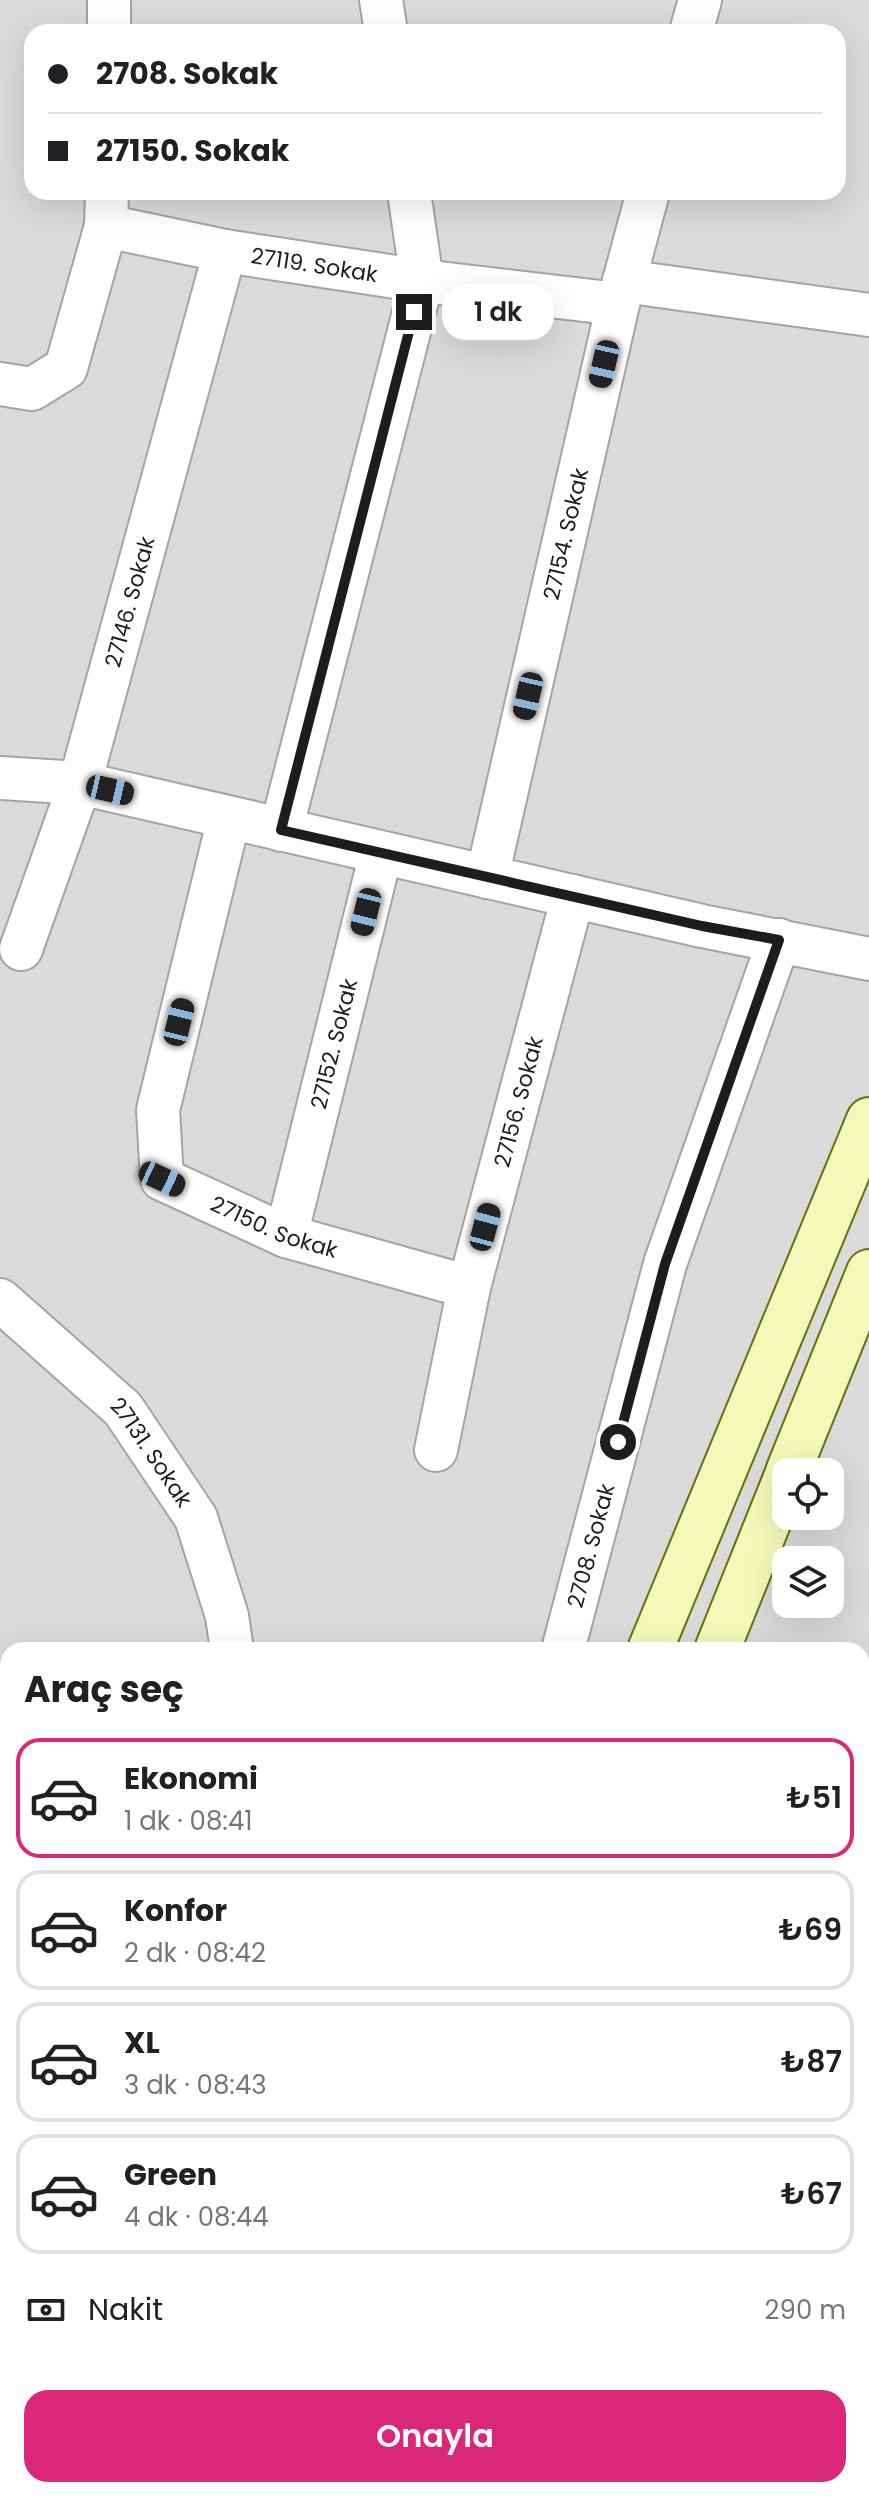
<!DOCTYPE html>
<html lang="tr">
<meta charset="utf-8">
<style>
:root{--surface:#fff;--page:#f6f6f6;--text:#202124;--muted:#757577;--line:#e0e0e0;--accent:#db2777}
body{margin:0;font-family:Poppins,sans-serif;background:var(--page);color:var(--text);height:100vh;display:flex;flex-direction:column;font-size:30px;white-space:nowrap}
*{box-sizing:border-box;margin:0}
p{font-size:26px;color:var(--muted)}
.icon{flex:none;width:44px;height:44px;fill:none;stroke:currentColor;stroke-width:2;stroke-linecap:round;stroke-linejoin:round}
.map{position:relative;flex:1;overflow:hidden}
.drawer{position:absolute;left:0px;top:1642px;width:870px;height:856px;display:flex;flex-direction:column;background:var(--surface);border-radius:24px 24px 0 0;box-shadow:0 8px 32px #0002}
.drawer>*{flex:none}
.banner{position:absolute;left:24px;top:24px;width:822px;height:176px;border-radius:24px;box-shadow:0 8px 32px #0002;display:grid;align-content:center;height:176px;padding:0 24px;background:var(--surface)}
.tools{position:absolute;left:772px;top:1458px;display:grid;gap:16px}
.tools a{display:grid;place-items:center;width:72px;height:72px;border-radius:16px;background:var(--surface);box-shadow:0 8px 32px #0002;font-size:40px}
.end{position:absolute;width:36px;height:36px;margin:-18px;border:10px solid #1d1d1d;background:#fff;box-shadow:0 0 0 4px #fff}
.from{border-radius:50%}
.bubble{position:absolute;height:56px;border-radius:24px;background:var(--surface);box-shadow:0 8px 32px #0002;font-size:26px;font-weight:600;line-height:56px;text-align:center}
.car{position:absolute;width:24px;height:48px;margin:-24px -12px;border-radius:10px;box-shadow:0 0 6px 2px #0007;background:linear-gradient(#222 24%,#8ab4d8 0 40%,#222 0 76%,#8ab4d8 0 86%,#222 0)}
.banner b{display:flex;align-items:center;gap:28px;height:76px;font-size:30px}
.banner b+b{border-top:2px solid var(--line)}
.banner i{width:20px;height:20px;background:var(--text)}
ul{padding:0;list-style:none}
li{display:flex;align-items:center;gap:24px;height:120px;margin:0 16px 12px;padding:0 8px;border:4px solid var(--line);border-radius:24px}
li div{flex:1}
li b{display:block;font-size:30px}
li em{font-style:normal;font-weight:600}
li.on{border-color:var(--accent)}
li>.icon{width:72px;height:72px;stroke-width:1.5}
h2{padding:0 24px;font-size:36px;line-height:96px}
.pay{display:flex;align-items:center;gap:20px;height:88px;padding:0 24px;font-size:30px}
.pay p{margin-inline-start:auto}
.button{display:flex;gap:16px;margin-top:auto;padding:16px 24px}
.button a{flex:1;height:92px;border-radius:24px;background:var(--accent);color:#fff;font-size:32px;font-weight:600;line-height:92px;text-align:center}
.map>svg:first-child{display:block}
.residential{fill:#dbdada;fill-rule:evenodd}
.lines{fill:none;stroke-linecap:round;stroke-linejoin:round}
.lane-casing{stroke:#a4a4a4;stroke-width:26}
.street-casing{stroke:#a4a4a4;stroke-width:46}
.secondary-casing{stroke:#657207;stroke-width:48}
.lane{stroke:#fff;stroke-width:22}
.street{stroke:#fff;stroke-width:42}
.secondary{stroke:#f4f8b8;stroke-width:44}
.route{stroke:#1d1d1d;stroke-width:10}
.labels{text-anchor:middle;stroke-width:6;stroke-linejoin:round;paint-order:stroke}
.street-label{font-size:22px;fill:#1d1d1d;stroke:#fff}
</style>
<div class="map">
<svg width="869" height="2498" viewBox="0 0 869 2498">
<rect width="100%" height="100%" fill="#eeebe3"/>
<path class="residential" d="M0,0H869V2498H0ZM32,32H838V192H32ZM786,1472H830V1516H786ZM786,1560H830V1604H786ZM8,1650H862V2490H8Z"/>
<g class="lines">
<defs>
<path id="lane" d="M0,2402L8,2403"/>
<g id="street">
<path d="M381,0L386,32"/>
<path d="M109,32V0"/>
<path d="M691,32L700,0"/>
<path id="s1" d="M106,226L225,251L422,281L618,304"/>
<path d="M624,281L869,315"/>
<path d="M0,384L32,389L66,368L106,226L107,192"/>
<path d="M0,778L80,783L702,926L869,959"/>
<path id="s2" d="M229,818L158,1110L162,1179L286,1236L469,1287"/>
<path d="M281,830L422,281L409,192"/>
<path id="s3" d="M487,877L618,304L648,192"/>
<path id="s4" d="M21,949L80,783L225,251"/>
<path id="s5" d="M286,1236L381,853"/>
<path id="s6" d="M0,1300L123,1409L196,1518L227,1616L232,1650"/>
<path id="s7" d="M436,1450L469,1287L573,896"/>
<path id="s8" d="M563,1650L665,1264L779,940"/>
<path d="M862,1781L869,1775"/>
<path d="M0,2037L8,2038"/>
<path d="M862,2389L869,2385"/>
<path d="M590,2498L616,2490"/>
</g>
<path id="secondary" d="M788,1472L869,1272
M650,1650L869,1120
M717,1650L786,1478
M340,2498L342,2490
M420,2498L422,2490"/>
</defs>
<use href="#lane" class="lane-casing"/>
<use href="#street" class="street-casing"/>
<use href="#secondary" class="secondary-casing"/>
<use href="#lane" class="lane"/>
<use href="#street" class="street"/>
<use href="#secondary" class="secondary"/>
</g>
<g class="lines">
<path class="route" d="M414,312L281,830L702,926L779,940L665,1264L618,1442"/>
</g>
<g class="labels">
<g class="street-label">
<text dy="8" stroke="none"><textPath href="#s1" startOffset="212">27119. Sokak</textPath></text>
<text dy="8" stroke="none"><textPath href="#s3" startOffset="352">27154. Sokak</textPath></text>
<text dy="8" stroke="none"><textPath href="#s4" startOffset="364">27146. Sokak</textPath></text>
<text dy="8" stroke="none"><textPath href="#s5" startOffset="198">27152. Sokak</textPath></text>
<text dy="8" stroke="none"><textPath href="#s7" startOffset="358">27156. Sokak</textPath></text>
<text dy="8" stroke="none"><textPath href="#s2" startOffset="492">27150. Sokak</textPath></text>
<text dy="8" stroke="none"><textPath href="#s6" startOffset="216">27131. Sokak</textPath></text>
<text dy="8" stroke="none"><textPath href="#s8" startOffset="108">2708. Sokak</textPath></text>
</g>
</g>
</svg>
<div class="tools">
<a><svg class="icon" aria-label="locate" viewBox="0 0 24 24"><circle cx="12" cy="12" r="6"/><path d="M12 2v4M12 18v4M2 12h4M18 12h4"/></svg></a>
<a><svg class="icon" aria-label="layers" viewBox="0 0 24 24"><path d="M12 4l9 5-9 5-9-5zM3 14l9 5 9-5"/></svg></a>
</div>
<i class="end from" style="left:618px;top:1442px"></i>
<i class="end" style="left:414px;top:312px"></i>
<div class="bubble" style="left:442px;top:284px;width:112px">1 dk</div>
<i class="car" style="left:604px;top:364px;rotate:193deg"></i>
<i class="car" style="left:528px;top:696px;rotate:193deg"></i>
<i class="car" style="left:110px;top:790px;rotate:103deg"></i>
<i class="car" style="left:366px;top:912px;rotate:194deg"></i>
<i class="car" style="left:179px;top:1022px;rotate:14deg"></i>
<i class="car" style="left:162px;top:1179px;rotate:115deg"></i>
<i class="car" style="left:485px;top:1227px;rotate:15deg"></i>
<div class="banner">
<b><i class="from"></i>2708. Sokak</b>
<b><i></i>27150. Sokak</b>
</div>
<section class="drawer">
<h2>Araç seç</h2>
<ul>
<li class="on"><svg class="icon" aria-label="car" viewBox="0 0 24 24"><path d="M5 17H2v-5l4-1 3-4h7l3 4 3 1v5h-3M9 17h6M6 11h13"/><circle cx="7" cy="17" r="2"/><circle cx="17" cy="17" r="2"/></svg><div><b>Ekonomi</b><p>1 dk · 08:41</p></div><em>₺51</em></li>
<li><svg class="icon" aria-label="car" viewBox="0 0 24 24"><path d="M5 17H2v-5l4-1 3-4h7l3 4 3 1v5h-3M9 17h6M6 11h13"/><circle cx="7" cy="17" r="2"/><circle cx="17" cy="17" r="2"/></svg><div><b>Konfor</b><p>2 dk · 08:42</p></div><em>₺69</em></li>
<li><svg class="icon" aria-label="car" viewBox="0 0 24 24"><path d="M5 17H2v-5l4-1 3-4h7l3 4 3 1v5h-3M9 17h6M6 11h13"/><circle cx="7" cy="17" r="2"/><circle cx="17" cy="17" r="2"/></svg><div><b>XL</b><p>3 dk · 08:43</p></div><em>₺87</em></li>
<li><svg class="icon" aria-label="car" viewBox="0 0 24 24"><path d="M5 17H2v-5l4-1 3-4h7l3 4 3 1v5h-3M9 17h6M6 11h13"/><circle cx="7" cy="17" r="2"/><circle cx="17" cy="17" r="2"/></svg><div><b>Green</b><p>4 dk · 08:44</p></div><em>₺67</em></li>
</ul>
<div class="pay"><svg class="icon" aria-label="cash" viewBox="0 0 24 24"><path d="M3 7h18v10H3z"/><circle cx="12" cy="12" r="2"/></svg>Nakit<p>290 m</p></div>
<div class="button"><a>Onayla</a></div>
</section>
</div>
